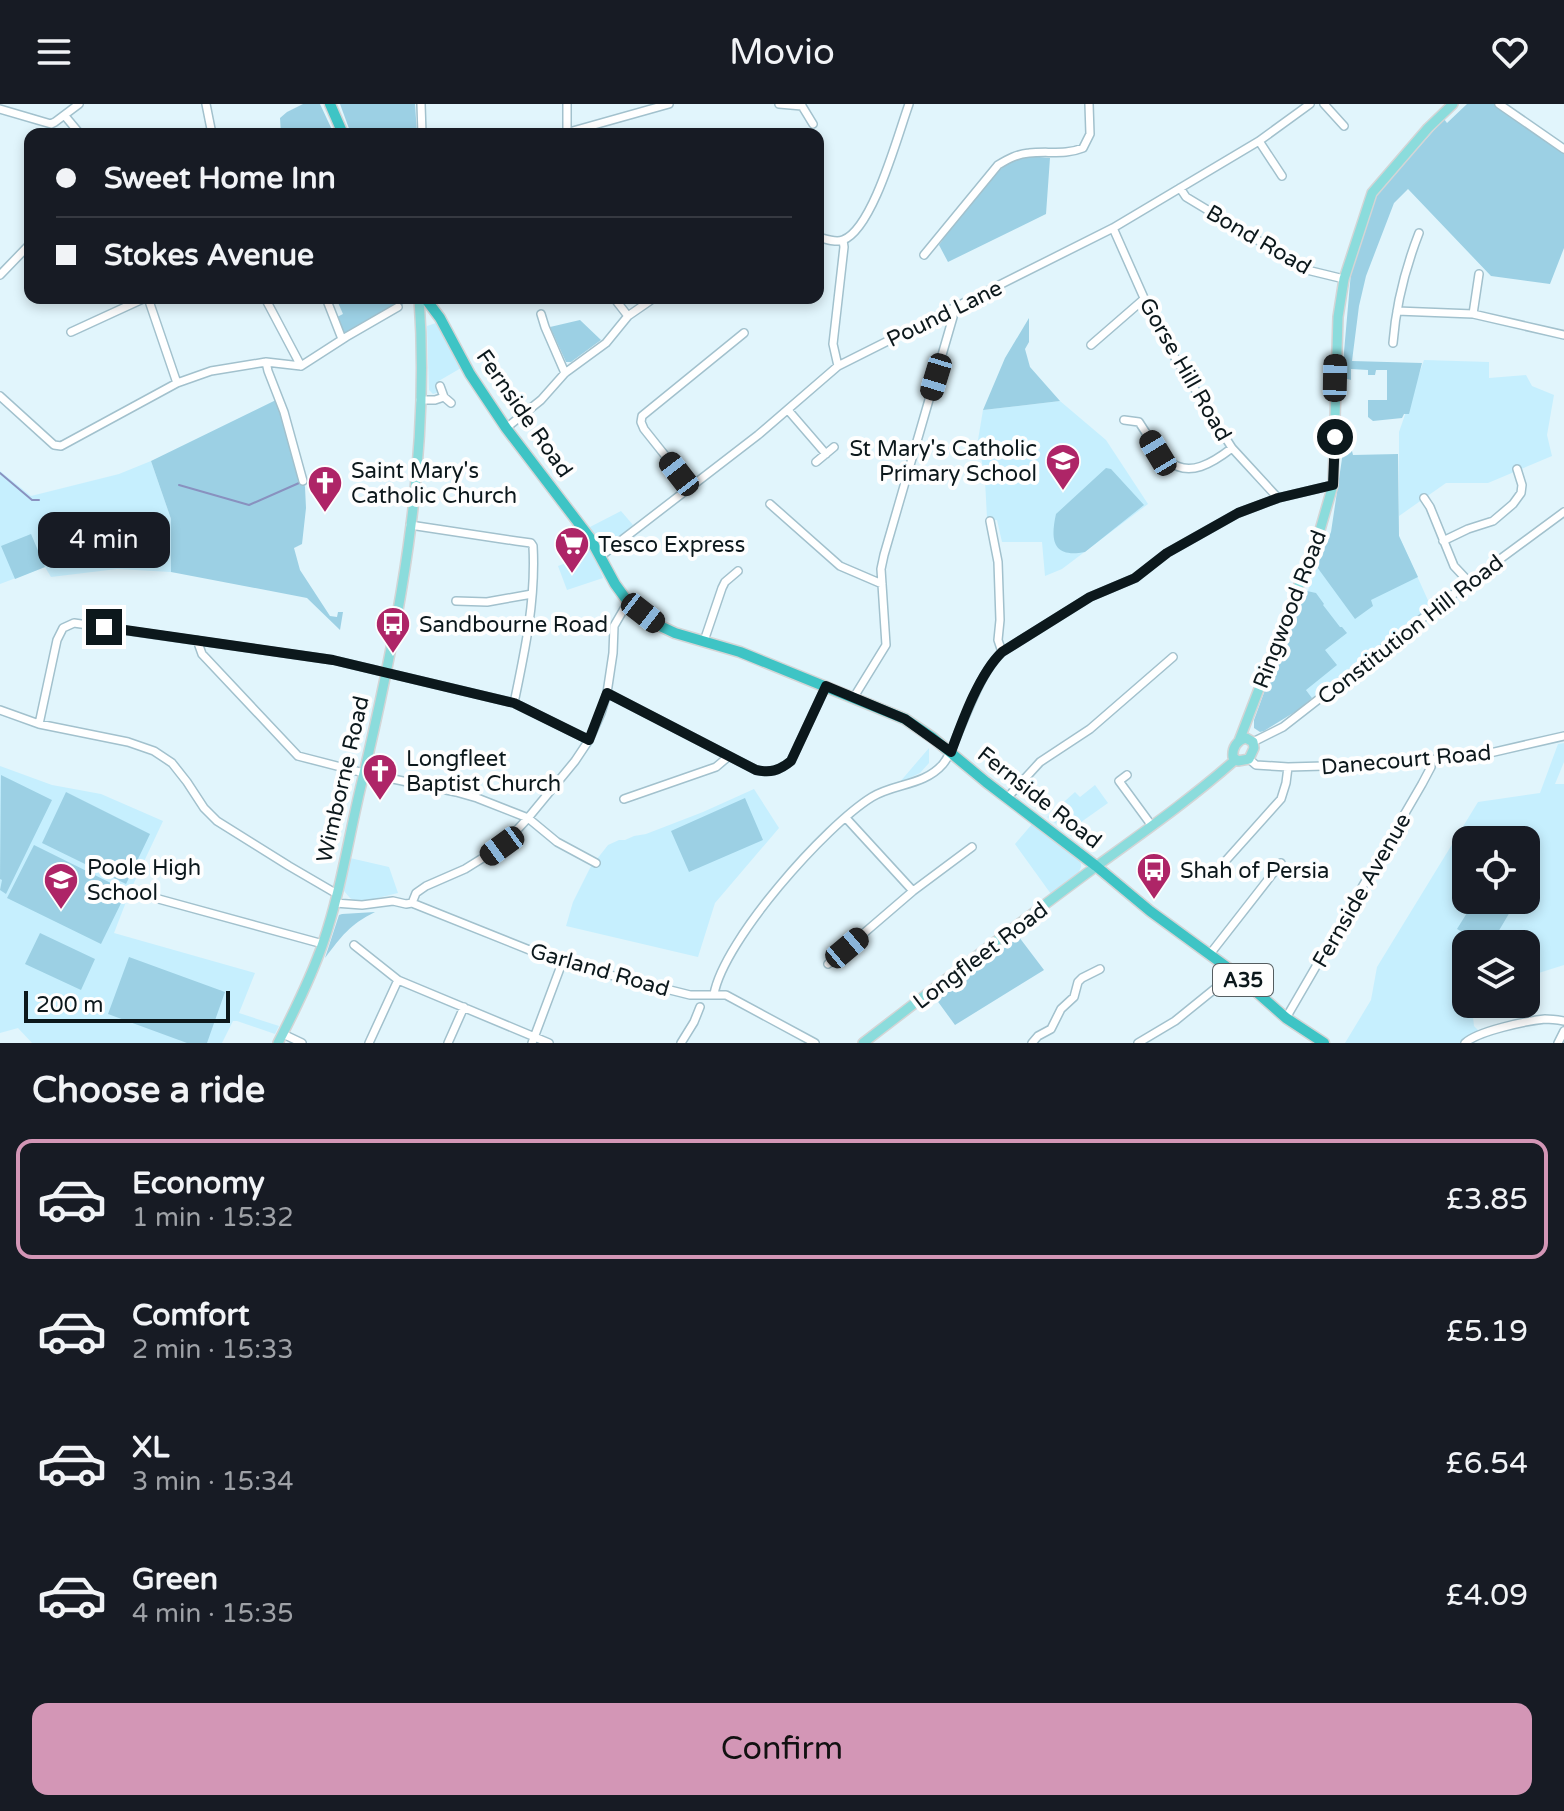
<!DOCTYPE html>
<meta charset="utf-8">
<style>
:root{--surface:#171b24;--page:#20242c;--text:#f1f3f6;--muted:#9ea1a6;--line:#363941;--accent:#d396b6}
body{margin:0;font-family:"Varela Round",sans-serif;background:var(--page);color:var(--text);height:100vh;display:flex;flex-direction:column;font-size:30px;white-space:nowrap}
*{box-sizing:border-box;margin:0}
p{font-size:26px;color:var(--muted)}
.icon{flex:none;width:44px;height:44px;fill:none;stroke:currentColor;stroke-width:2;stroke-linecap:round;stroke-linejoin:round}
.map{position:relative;height:939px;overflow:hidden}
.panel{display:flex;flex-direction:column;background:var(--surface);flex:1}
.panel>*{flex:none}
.hud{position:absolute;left:24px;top:24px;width:800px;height:176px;border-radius:16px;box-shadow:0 4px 12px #0003;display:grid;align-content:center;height:176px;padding:0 32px;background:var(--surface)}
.fabs{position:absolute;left:1452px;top:722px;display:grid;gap:16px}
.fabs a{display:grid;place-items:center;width:88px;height:88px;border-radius:16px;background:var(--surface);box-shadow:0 4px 12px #0003;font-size:40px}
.scale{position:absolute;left:24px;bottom:20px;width:206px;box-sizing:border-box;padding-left:8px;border:4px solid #0c181c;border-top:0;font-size:22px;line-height:28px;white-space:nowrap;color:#0c181c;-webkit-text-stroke:6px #fefefe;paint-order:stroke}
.end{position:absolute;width:36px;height:36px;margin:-18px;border:10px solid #0c181c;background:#fff;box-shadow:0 0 0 4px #fff}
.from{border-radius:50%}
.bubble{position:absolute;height:56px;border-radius:16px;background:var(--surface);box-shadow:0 4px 12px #0003;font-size:26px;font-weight:600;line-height:56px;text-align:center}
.car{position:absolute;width:24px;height:48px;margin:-24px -12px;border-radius:10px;box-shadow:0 0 6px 2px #0007;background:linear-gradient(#222 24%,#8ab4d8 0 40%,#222 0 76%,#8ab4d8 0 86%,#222 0)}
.hud b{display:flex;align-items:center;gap:28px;height:76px;font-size:30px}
.hud b+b{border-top:2px solid var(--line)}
.hud i{width:20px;height:20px;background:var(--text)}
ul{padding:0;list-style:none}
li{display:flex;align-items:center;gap:24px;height:120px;margin:0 16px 12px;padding:0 16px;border:4px solid transparent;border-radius:16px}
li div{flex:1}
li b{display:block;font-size:30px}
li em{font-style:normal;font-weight:600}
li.on{border-color:var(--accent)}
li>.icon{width:72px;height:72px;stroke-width:1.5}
h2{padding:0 32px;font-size:36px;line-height:96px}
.primary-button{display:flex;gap:16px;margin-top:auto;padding:16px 32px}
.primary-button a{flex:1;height:92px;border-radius:16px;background:var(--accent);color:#111;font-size:32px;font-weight:600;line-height:92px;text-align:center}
header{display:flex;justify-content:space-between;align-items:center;height:104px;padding:0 32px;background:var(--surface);font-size:36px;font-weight:600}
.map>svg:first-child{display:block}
.built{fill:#c6effe;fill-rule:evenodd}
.green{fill:#9cd0e4}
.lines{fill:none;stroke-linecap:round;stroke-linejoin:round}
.stream{stroke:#8991bf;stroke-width:2}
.minor-casing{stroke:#a2c1cd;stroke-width:10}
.major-casing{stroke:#d3d5d6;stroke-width:12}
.highway-casing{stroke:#d3d5d6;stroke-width:13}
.minor{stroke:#fff;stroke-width:7}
.major{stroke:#8bdcdc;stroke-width:9}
.highway{stroke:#3ec4c5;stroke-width:10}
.route{stroke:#0c181c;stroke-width:10}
.labels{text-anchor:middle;stroke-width:8;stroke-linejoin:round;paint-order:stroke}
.shield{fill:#fefefe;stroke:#555d60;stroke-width:2}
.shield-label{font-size:20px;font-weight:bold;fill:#0c181c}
.street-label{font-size:22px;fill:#0c181c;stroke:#fefefe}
.poi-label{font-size:22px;fill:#0c181c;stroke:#fefefe;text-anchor:start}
</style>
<header><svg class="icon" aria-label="menu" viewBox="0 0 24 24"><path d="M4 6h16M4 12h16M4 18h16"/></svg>Movio<svg class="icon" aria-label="heart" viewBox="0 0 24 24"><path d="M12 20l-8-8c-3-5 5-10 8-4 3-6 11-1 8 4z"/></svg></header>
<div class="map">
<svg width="1564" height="939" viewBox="0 0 1564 939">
<rect width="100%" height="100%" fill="#e1f5fc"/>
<path class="built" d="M436,219L439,221L461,264L437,278L439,282V288L433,290L429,286L427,222Z
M1424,256L1489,258V274L1526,271L1532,282L1554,291L1547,331L1552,352L1488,379H1446L1399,412V328Z
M1060,297L1106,336L1148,400L1062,465L1045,472L1042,438H1002L997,416L990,417L987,414L985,376L978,336L983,306Z
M151,357L171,415V468L117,465L51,473L45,463L0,480V367L31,392L119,370Z
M1386,403L1431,503L1312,594L1294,569L1275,562L1301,504L1331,428Z
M621,407L633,421L621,431L609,436L597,437L588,424Z
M591,444L603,474L567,486L558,462L574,456Z
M1564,639V658L1555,680H1564V861L1526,873V840H1466V900H1477L1473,913L1474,922L1481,929L1465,939H1345L1371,896L1377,863L1478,698L1540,689L1558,640ZM1466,736H1526V796H1466Z
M929,644V659L920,669L899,679Z
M0,662L52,681L101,690L163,717L131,785L114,829L255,869L239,909L279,922L275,930L237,917H233L222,939H32L18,924L0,929Z
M1095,681L1108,699L1067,728L1047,713L1075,688L1080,693Z
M754,685L779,724L715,799L698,853L566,822L573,798L590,764L608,741L619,736H625L634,732L646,730L703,708Z
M1033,719L1078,754L1081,760V763L1078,770L1051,790L1015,740Z
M350,754L389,763L398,789L370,796L355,797L350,794L344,787V781Z"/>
<path class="green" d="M303,0H320L334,30H281L280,14L287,8Z
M340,0H415L417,30H351Z
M1467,0H1494L1564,49V144L1550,180L1491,172L1408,85L1394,99L1366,172L1359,202L1352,257L1422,259L1409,310H1404L1402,314L1373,317L1368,313V296H1387V266H1376L1375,271H1368V266L1351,265V276L1344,274V248L1351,168L1376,91L1444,15L1447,19Z
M1029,52L1050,54L1046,110L948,158L939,141C962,110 989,59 1029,52Z
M336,194H406L407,198L346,233L337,213L343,210Z
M1029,214V238L1025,245L1030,263L1060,297L983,306L1005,254Z
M580,216L601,236L571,258H566L550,223Z
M278,295L294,340L305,383L306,404L302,440L294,444L300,466L330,512L337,513L338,508H343L340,526L307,494L171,468V415L151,357Z
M1352,347L1353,351L1398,350L1399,432L1418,473L1371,496L1373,502L1355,515L1317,463L1331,428L1343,348Z
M1106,364L1111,365L1144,401L1085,448C1053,454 1050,437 1056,410Z
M31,430L45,463L15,475L1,442Z
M1307,487L1316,489L1324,500L1323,501L1340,523H1342L1347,529L1325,546L1337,561L1306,586L1312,594L1298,606L1264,627L1260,628L1254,624V616L1269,575Z
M1,671L52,696L6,790L0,786L2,776L0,775Z
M66,688L150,730L126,780L42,739Z
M745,694L763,736L689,768L671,727Z
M34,741L127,787L101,840L7,794Z
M1475,796H1517L1491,840H1483L1457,825Z
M375,808C349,821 342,832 325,854L339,811L342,810Z
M40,829L95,855L81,886L25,860Z
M1019,833L1044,866L955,921L936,895Z
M129,853L225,888L207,939H187L108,910Z"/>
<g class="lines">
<path class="stream" d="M0,369L32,396H39
M179,381L249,401L299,379"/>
<defs>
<path id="minor" d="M206,0L212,30
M421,0L422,30
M567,0V28
M779,0L802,2
M1324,0L1344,22
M1499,0L1564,45
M802,2L813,20
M0,5L51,20L55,18L79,0
M65,12L80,30
M562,30L669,0
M1259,37L1282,72
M1180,84L1186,93L1307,166L1344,175
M1113,124L1156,221L1172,249L1232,344L1278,394
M818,133C826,135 835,139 843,136C873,125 898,30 909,0
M924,151L998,61C1008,55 1017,50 1029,49C1047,47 1066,51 1083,44L1090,30L1089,0
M0,171L30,140
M148,194L177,279
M265,194L301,262
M326,194L342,235
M614,194L628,212
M1397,207L1473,210L1564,231
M541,210L545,223L565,269
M1473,210L1479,170
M71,228L145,194
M1393,239C1396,200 1405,165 1419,129
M1091,241L1144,195
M266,258L268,267L284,308L303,377
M838,262L833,240L844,143L843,136
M440,282L444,293L451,299
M0,292L54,341L61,342L177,279L211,267L266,258L301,262L346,233L398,203
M420,296H435L444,293
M788,306L826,350
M1124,316L1139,318C1168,364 1183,382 1232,344
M506,324L541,296L565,269L606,239L628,212L654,194
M816,358L834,343
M691,384L644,325L641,318L642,312L744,229
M1424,394L1430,403L1454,462L1469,478
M770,400L840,462L882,480
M990,417L998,458L1000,516L998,536L1002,548
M410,421L516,437L531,439L533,442C536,495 525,547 514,599
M1443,437L1468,425L1493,417L1513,400L1521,389L1522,381L1517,365
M601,452L758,331L838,262L1113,124L1259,37L1310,0
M456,497L487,498L532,490
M197,536L202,550L298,652L364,669L456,688L477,694L528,714L557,738L596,759
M704,537L722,484L725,478L738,467
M607,589L756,666C770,669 779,667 791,657L826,582
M854,593L886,541L881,465L884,451L953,213L952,206
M0,606L39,620L128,638L154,647L172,659L187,678L204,704L217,717L289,762L337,790
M39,620L57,536L63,524L74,519L333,556L514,599L589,636
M1253,638L1283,623L1469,478L1564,408
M1249,655L1256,661L1288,663L1360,661L1477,652L1564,632
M1127,671L1119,677L1152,722
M1007,694L1040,658L1090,625L1173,553
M624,695L716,663L729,652
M846,714L913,787
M1221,762L1281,695L1286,679L1288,663
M133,788L323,840
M335,799L362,801L393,797L406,800L412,799L562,859L690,891H726L815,939
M412,799L416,789L426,782L465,765L502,742L528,714L575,657L589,636L601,609L607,589L613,549L614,522L628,498
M354,841L398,876L549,939
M1210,850L1281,759
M828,860L913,787L972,743
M714,890C724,836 825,722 872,693C895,679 924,682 943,660C951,650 954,639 959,627C971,600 981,569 1002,548L1090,493L1135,474L1167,449L1238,409L1278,394L1333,381
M1286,914L1422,680L1431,663V655
M283,930L302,939
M369,939L398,876
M448,939L464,903
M532,939L562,859
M681,939L694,918L700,903
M1032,939L1038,932L1051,925L1061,905L1074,893L1078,878L1082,874L1100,865
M1138,939L1175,917L1217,883
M1465,939C1478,927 1526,917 1545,915C1551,915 1558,916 1564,917
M1558,939L1564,927"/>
<path id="major" d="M1246,634L1253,638L1254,644L1249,655L1238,657L1233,653C1232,644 1237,636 1246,634Z
M1239,637L1320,426L1333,381L1338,213L1344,175L1372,89L1428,24L1453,0
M278,939C295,906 311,874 323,839C340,790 348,737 360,686C398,527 431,358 419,194
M863,939C941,879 1019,819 1098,761C1145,727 1192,694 1235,656"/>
<path id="highway" d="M330,0L343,30
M425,194L440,214L470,270L506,324L590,434L615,480L628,498L658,521L675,529L740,548L905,615L933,634L986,678L1096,762L1150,807L1235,869L1286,914L1324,939"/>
</defs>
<use href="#minor" class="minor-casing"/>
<use href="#major" class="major-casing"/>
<use href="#highway" class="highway-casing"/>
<use href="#minor" class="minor"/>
<use href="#major" class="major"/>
<use href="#highway" class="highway"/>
</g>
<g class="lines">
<path class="route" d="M104,523L333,556L514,599L589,636L607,589L756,666C770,669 779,667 791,657L826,582L905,615L951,648C962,618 979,570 1002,548L1090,493L1135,474L1167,449L1238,409L1278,394L1333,381L1335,333"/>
</g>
<defs>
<symbol id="school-pin" viewBox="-11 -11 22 30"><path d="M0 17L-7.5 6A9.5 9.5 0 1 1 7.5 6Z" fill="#ae2567" stroke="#fefefe"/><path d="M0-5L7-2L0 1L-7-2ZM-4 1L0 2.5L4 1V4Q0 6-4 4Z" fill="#fff"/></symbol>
<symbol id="church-pin" viewBox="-11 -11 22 30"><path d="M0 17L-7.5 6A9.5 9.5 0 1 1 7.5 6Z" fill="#ae2567" stroke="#fefefe"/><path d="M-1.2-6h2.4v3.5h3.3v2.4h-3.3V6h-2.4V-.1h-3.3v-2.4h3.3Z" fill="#fff"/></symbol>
<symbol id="supermarket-pin" viewBox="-11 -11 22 30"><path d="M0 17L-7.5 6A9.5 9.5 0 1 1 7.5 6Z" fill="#ae2567" stroke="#fefefe"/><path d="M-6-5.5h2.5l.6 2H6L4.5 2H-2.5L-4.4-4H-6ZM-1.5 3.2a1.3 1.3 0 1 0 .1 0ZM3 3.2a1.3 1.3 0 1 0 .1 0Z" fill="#fff"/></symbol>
<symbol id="bus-pin" viewBox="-11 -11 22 30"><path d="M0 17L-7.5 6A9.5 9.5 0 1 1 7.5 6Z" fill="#ae2567" stroke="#fefefe"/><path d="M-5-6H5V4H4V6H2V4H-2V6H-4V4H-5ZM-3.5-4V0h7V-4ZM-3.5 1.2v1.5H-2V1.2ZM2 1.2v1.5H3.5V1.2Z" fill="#fff"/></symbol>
</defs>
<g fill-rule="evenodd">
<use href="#school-pin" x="1043" y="337" width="40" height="54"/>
<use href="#church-pin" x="305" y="359" width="40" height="54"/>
<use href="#supermarket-pin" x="552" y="420" width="40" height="54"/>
<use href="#bus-pin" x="373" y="500" width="40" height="54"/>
<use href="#church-pin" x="360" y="647" width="40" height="54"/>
<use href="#bus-pin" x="1134" y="746" width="40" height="54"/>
<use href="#school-pin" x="41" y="756" width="40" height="54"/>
</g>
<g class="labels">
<rect class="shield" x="1213" y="860" width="60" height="32" rx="6"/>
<g class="shield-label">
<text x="1243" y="883">A35</text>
</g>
<g class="street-label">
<text transform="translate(1259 135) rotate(30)" y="8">Bond Road</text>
<text transform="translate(944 209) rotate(-26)" y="8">Pound Lane</text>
<text transform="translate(1186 265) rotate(60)" y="8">Gorse Hill Road</text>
<text transform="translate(525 309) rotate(55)" y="8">Fernside Road</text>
<text transform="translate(1289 505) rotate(-69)" y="8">Ringwood Road</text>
<text transform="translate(1410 525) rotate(-38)" y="8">Constitution Hill Road</text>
<text transform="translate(1406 655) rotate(-5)" y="8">Danecourt Road</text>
<text transform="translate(342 675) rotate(-77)" y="8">Wimborne Road</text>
<text transform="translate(1040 693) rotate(38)" y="8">Fernside Road</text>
<text transform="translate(1361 786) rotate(-60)" y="8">Fernside Avenue</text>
<text transform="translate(980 851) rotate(-37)" y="8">Longfleet Road</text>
<text transform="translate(600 865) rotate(16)" y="8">Garland Road</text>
</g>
<g class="poi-label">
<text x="1037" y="352" text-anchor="end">St Mary's Catholic<tspan x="1037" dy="25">Primary School</tspan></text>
<text x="351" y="374">Saint Mary's<tspan x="351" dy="25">Catholic Church</tspan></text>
<text x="598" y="448">Tesco Express</text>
<text x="419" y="528">Sandbourne Road</text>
<text x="406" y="662">Longfleet<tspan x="406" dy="25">Baptist Church</tspan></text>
<text x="87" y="771">Poole High<tspan x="87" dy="25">School</tspan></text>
<text x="1180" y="774">Shah of Persia</text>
</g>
</g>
</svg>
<div class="fabs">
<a><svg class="icon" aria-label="locate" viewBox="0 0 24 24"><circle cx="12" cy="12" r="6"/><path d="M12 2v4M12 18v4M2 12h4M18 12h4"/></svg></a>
<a><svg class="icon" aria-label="layers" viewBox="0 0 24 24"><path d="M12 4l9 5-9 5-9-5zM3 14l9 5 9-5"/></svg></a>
</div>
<div class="scale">200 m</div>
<i class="end from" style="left:1335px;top:333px"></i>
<i class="end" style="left:104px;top:523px"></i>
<div class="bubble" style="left:38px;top:408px;width:132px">4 min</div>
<i class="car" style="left:936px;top:273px;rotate:197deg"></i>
<i class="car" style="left:1335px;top:274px;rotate:1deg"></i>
<i class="car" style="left:1158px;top:349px;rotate:329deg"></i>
<i class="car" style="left:679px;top:370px;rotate:322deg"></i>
<i class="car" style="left:643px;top:509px;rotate:128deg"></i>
<i class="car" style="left:502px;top:742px;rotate:234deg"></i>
<i class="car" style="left:847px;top:844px;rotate:50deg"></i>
<div class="hud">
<b><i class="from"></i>Sweet Home Inn</b>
<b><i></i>Stokes Avenue</b>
</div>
</div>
<section class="panel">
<h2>Choose a ride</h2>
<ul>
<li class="on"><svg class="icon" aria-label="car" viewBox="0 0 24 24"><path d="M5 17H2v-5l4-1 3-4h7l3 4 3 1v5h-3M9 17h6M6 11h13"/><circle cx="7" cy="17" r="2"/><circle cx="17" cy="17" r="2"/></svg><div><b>Economy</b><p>1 min · 15:32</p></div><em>£3.85</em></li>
<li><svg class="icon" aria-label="car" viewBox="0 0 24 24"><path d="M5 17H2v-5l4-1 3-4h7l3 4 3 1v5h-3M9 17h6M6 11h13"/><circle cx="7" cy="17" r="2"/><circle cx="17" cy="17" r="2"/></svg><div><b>Comfort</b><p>2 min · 15:33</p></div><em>£5.19</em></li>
<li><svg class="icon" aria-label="car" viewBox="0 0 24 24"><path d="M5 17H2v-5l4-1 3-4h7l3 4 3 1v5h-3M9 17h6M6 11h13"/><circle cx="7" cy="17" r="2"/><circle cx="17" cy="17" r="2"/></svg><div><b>XL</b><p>3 min · 15:34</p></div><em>£6.54</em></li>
<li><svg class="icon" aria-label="car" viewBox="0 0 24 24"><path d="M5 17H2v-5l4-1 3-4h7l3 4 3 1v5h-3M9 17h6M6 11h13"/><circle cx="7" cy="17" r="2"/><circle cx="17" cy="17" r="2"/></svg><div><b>Green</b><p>4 min · 15:35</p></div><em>£4.09</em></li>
</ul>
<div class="primary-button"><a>Confirm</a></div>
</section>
